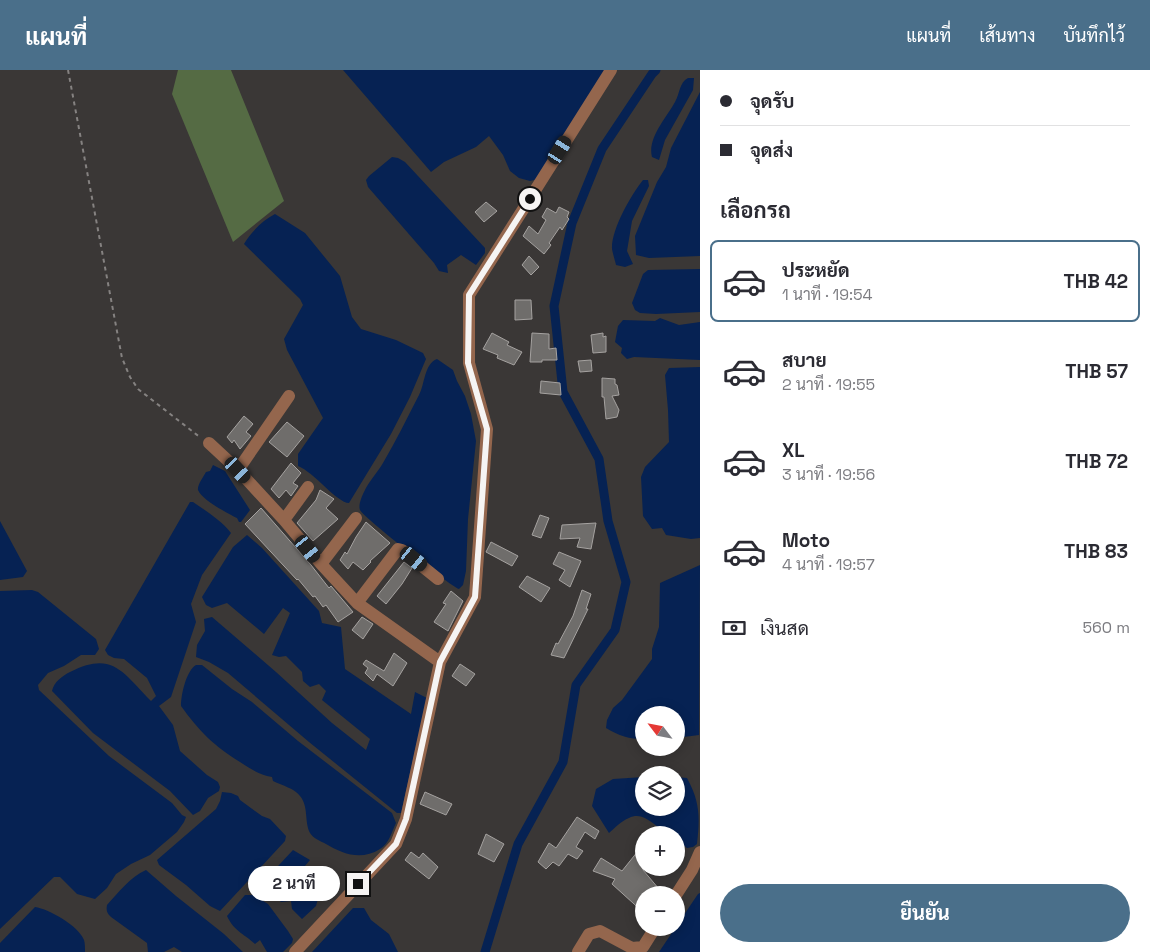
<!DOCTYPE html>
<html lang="th">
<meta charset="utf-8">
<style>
:root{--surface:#fff;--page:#f2f2f3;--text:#2b2b33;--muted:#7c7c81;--line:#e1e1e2;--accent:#4a6f8a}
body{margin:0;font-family:"Space Grotesk",Sarabun,sans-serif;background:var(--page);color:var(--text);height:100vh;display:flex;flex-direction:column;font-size:19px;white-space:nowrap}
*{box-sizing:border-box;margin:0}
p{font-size:16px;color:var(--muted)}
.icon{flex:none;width:28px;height:28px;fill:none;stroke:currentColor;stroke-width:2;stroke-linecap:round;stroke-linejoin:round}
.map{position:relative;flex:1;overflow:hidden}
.details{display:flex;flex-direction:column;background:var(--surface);width:450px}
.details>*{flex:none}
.banner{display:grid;align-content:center;height:110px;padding:0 20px;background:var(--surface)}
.needle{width:32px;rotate:302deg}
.fabs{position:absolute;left:635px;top:636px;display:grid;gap:10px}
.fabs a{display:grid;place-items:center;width:50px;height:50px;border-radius:50%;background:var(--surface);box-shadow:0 2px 12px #0003;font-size:25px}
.end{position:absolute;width:22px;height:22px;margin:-11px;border:6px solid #f6f4f3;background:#111;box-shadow:0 0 0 2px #111}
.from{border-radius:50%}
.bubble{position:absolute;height:35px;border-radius:18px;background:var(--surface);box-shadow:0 2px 12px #0003;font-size:16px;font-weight:700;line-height:35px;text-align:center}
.car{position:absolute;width:15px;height:30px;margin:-15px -8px;border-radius:6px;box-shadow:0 0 4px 1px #0007;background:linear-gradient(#222 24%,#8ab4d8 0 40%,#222 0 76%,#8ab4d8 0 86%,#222 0)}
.banner b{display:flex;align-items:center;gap:18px;height:48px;font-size:19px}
.banner b+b{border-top:1px solid var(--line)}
.banner i{width:12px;height:12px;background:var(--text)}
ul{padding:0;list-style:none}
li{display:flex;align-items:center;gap:15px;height:82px;margin:0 10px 8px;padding:0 10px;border:2px solid transparent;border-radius:8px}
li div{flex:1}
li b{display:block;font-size:19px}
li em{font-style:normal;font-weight:700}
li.current{border-color:var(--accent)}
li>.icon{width:45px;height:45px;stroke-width:1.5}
h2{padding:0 20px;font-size:22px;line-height:60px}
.pay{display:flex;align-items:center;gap:12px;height:55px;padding:0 20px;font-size:19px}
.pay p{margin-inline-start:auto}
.action{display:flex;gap:10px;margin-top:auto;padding:10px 20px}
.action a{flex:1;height:58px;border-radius:30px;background:var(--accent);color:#fff;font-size:20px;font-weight:700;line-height:58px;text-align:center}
header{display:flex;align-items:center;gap:30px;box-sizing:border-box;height:70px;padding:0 25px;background:var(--accent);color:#fff}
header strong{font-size:24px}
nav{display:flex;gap:28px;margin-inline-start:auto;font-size:18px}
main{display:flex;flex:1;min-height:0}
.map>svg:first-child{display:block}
.green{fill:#556b44}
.water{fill:#062253}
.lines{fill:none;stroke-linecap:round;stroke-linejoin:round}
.canal{stroke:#062253;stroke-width:9}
.building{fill:#6f6d6b;stroke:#a5a2a0}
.path{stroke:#858281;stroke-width:2;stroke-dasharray:4 4;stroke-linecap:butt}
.minor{stroke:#94664d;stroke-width:12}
.route{stroke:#f6f4f3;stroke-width:6}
</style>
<header>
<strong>แผนที่</strong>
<nav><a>แผนที่</a><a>เส้นทาง</a><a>บันทึกไว้</a></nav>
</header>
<main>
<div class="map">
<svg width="700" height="882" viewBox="0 0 700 882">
<rect width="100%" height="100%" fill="#3a3736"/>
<path class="green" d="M178,0H231L284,131L233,172L172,24Z"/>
<path class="water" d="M343,0H606L538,109L530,111L519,108L510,101L503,85L489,66L476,77L444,92L431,102Z
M688,8H694L693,20L665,70L659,90L652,87C647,68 667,47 675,32C680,23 679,13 688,8Z
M700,22V186L649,188L636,185L635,166L657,112L666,97L671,78Z
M392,87L398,88L405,92L485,178V183L476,195L461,185L447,195L448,203L439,201L434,193L368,117L366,110L369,106Z
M643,110H648L649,116L632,151L627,181L633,194L625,197L616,195C615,190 613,185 612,179C611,160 631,125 643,110Z
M275,144L305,163L340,206L352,247L361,259L396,270L423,283L426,289L410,327L391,364L349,433C337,433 314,402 298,396V384L323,348L287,280L284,269L303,235L300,229L244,174C251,162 263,150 275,144Z
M700,199V242L656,244L640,243L635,240L632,233L643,204L648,200Z
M660,248L679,255L700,252V290L634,287L627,289L621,283L622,278L615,272L618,256L623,250L655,251Z
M437,289L453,300L457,311L465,326L471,344L476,371L468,449L466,501L463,515L459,519C449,515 363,447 360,440C358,435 362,426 364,422C369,411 377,403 383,393C396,371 407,348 419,325C425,314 424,294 437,289Z
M700,297V468L691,469L666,465L662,458L652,459L643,446L641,407L645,397L669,372L668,340L665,305L669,298Z
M213,395L225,401L250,440L241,452H239L237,448C227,443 202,430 198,420C197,415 204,406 206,402L210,401Z
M190,432H193C206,441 221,450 231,463L202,505L191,534L196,552L171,627L159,636L173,655L180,681L207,705L218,712L220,717L219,721L208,728L200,741L193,745L170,721L93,663L52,621C54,612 62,606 70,602C113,580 123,603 151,631L156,626L147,608L124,589L114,588L108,585L105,580Z
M0,451L27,501L23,507L0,510Z
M247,465L262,478L319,541L322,553L341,557L345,599L411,644L415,622L427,628L401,743H397L309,672L228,603L209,592L196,587L197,575L205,561L204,549L212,547L276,602L332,653L366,680L370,669L322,630L326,621L319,614L310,617L303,611L302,602L286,586L279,587L272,585L290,543L283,538L264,564L227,533L212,538L206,535L202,527L233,477Z
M700,495L699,665L676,668V645H644V669C629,669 619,666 606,658L607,650L613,638L622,630L652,589V579L659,557L660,513Z
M32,520L38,522L96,569L99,579L95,585H81L64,596L48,603L38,615L39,620L109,686L172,733L182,745L186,747L184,752L177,762L150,785L131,794L116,804L107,818L95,829L77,824L60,807H54L0,859V521Z
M196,595H202L232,619L252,632L298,671L392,743L396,753C392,761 389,774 380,779C361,791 343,784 326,774C320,771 313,768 310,763C304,751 309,737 300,726C294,718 283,716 273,711L272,707C259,705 251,699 240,692C214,676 199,661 181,636C181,625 186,601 196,595Z
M644,707V738H676V707L687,708C700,732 700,747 697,774L693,777L687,778L676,770V765C659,765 647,739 629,748C621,751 615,758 609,763L592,736L596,719L613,709Z
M222,722L231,723L238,726L240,730L262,746L270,749L286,766L285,771L220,841L210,836L186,815L159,795L157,790L216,739L220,731Z
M293,780L310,790L299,803V814L307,821L314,820L319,825L316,836L302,849L292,839L291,831L281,832L266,817H257L258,813L265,810Z
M146,800L176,826L224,864L243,882H182L174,877L164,882H148L147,873L111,847C107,843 106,841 107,835C118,823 130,807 146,800Z
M700,823V882H659L698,824Z
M245,825H253L268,834L288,861L293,869L292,873L283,882H267L260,870L255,874C243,863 234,861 227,846Z
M35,837C49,839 79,856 84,870C85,873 85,878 85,882H0V873Z
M353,838H364L371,850L389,864L398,882H312Z"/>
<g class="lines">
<path class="canal" d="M485,882L518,774L563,692L576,615L615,560L626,512L608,451L599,389L563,322L554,236L572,153L602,79L652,4L656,0"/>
</g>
<path class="building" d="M486,132L497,141L484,152L475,142Z
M559,137L569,142L567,147L569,149L562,160L560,157L549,173L551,175L544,184L523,166L529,156L538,164L546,150L542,147L547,138L556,143Z
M529,186L539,197L531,205L522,195Z
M515,230H531L532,249L515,250Z
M492,263L509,272L507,275L522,282L514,295L497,288L498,285L483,279Z
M532,263L549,264V279L556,278L557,290H542V292H530Z
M603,263V267L606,266V282L593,283L591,265Z
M591,290L592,301L580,302L578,291Z
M602,308L615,309V314L617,315L619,325L612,326L619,340L617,347L606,349L604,327H602Z
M541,311L560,313L561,325L540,323Z
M244,346L253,354L246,362L251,366L240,379L234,370L232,373L227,367Z
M287,352L304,366L287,387L269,372Z
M291,393L301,403L293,413L298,416L291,426L286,420L279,428L271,419Z
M320,420L334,429L326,438L338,449L313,471L297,453L316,430Z
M261,438L311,495L329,518L331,516L353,542L338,552L326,535L323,537L315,526L313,527L298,509L297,510L245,454Z
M540,445L549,448L541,468L532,465Z
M366,452L390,473L370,491L371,492L363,500L353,492L348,499L340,490L345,482L347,484L356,467Z
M596,453L591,479L577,477L580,468L560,469L562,455Z
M491,472L518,486L512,496L486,482Z
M559,482L581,491L570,517L559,510L565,500L553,494Z
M404,492L412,498L402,514L386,534L377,526Z
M527,506L550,518L541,532L519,517Z
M582,520L591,524L586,539H588L564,588L551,585L556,573L558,574L573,546Z
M451,521L463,531L448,561L434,552L446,534L443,533Z
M362,547L373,554L363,569L352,560Z
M394,583L407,593L393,616L377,604L373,611L365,603L368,598L363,594L366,590L384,601Z
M460,594L475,604L466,616L452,606Z
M425,722L452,734L446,745L420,734Z
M577,747L599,761L595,769L585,762L576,777L583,781L577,789L568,784L559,796L553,792L546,799L538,792L549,773L556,778Z
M486,764L504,774L494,792L478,784Z
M638,781L644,786L643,800L659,819L653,825H644V843L612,814L615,809L593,801L601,788L622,801Z
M411,782L419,788L423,783L438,797L429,809L405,790Z"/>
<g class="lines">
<path class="path" d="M68,0L122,288L130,307L138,319L201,368"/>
<path class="minor" d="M209,373L238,400L284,450L321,494L357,533L440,592
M238,400L289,326
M284,450L308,417
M321,494L356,448
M357,533L398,479L402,480L438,509
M676,825L692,800L700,782
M295,882L396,774L406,749L440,592L475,527L487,359L469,293V225L611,0
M578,882L589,864L600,861L632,878L643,877L655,858"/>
</g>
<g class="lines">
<path class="route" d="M358,814L396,774L406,749L440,592L475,527L487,359L468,293L469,225L530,129"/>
</g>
</svg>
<div class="fabs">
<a><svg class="needle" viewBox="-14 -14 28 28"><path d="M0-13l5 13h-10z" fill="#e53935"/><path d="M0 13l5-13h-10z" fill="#7c7c81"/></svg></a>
<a><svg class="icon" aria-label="layers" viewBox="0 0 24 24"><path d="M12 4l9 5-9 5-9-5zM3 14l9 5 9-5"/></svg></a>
<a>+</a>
<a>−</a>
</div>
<i class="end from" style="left:530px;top:129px"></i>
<i class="end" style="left:358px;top:814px"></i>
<div class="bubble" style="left:248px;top:796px;width:92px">2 นาที</div>
<i class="car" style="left:560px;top:80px;rotate:32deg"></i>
<i class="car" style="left:238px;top:400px;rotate:137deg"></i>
<i class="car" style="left:308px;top:479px;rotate:141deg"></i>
<i class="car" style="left:414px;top:489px;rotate:129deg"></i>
</div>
<section class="details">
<div class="banner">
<b><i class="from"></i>จุดรับ</b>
<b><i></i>จุดส่ง</b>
</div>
<h2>เลือกรถ</h2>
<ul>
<li class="current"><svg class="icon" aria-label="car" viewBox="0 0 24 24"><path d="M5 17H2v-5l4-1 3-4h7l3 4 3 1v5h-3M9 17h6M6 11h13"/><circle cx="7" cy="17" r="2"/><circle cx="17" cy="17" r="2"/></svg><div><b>ประหยัด</b><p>1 นาที · 19:54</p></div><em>THB 42</em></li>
<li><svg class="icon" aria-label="car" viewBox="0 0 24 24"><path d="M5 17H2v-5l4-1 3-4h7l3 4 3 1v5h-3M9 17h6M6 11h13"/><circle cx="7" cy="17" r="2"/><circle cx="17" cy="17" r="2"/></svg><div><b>สบาย</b><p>2 นาที · 19:55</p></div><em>THB 57</em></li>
<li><svg class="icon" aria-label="car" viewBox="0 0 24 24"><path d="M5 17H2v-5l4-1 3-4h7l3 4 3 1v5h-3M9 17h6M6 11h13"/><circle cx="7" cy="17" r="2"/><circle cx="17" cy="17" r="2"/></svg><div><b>XL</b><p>3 นาที · 19:56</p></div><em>THB 72</em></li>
<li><svg class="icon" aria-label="car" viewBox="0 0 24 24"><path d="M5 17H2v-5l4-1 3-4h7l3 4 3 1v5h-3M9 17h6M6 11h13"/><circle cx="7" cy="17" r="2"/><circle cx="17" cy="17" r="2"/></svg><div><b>Moto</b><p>4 นาที · 19:57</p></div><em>THB 83</em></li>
</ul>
<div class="pay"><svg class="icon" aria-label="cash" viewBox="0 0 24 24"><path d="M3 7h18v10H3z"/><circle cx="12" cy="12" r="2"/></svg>เงินสด<p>560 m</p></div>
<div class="action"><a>ยืนยัน</a></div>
</section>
</main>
